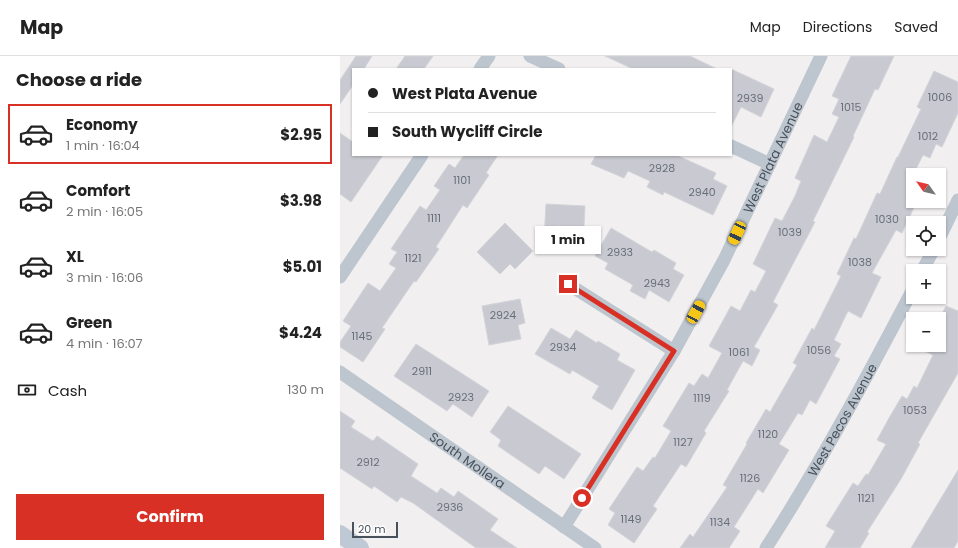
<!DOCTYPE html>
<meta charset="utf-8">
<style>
:root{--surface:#fff;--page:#f2f2f2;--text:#222;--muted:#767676;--line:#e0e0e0;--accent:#d93025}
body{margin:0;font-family:Poppins,sans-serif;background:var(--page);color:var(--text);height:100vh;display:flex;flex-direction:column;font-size:15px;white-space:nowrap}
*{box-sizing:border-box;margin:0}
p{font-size:13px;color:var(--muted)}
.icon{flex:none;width:22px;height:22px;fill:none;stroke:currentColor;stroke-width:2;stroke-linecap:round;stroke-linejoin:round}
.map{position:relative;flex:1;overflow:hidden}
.details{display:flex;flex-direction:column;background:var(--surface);width:340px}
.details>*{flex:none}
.banner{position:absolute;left:12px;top:12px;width:380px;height:88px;border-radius:0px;box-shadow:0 1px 3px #0004;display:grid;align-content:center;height:88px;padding:0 16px;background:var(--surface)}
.needle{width:26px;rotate:304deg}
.tools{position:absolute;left:566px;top:112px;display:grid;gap:8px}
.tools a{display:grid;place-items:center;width:40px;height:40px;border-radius:0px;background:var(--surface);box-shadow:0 1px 3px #0004;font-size:20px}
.scale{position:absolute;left:12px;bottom:10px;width:46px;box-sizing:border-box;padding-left:4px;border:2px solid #47515c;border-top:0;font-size:11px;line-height:14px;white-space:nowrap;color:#47515c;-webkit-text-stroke:3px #fff;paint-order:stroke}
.end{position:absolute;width:18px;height:18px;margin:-9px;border:5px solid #d93025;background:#fff;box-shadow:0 0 0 2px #fff}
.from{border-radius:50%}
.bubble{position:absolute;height:28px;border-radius:0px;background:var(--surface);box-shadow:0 1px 3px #0004;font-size:13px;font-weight:700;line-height:28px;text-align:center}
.car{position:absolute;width:12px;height:24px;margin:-12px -6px;border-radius:5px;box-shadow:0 0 3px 1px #0007;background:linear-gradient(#f5c518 24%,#345 0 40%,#f5c518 0 76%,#345 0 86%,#f5c518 0)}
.banner b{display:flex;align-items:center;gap:14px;height:38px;font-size:15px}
.banner b+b{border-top:1px solid var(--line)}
.banner i{width:10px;height:10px;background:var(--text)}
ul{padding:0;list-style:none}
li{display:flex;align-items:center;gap:12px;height:60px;margin:0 8px 6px;padding:0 8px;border:2px solid transparent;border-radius:0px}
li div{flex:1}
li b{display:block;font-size:15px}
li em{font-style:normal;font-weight:700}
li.current{border-color:var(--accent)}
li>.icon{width:36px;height:36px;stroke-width:1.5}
h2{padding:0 16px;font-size:18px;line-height:48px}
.pay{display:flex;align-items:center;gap:10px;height:44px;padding:0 16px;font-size:15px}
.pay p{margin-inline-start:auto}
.button{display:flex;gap:8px;margin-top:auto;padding:8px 16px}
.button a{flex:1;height:46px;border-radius:0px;background:var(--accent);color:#fff;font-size:16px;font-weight:700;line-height:46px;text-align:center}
header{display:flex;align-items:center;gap:24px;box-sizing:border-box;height:56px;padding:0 20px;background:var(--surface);border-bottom:1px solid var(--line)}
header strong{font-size:19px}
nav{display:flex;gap:22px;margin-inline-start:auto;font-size:14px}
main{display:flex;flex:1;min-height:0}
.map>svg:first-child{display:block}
.building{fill:#c9cad1;stroke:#d3d4da}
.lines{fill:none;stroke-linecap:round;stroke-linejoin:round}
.minor{stroke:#bdc5ce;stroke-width:13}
.secondary{stroke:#bfc9d5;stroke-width:18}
.route{stroke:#d93025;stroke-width:5}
.labels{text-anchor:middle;stroke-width:3;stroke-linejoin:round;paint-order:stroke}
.number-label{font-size:11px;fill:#686f79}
.street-label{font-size:13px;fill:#47515c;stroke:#fff}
</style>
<header>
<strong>Map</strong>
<nav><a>Map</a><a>Directions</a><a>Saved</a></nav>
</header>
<main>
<section class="details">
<h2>Choose a ride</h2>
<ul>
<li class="current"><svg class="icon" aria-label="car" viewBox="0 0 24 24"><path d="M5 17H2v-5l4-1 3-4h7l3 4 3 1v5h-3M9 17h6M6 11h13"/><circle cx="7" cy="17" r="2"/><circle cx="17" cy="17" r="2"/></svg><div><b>Economy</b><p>1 min · 16:04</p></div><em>$2.95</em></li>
<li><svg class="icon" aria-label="car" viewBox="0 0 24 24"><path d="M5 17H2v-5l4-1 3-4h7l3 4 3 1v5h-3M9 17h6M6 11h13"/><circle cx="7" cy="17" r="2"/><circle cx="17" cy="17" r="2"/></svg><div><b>Comfort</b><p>2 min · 16:05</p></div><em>$3.98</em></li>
<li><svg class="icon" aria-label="car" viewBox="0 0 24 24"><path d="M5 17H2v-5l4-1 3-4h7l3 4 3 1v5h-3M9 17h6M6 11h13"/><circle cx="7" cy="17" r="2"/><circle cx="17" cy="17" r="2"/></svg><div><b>XL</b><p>3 min · 16:06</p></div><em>$5.01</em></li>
<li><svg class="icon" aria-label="car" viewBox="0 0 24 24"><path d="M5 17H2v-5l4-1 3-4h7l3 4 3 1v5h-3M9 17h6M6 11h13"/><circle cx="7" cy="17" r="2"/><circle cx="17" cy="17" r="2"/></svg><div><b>Green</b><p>4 min · 16:07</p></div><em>$4.24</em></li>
</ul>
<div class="pay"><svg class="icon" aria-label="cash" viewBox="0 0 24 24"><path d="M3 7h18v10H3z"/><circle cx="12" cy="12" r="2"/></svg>Cash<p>130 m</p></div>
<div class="button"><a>Confirm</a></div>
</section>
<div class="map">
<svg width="618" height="492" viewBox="0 0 618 492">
<rect width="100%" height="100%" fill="#f1efef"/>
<path class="building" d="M16,0H32L24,13H13V29L0,48V24Z
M65,0H93L84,13H56Z
M265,0H350L377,13H293Z
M511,0H554L538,34L535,33L513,80L514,81L473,165L475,166L433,246L438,249L414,291L420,294L412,310L403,305L387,334L389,335L364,375L366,377L346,411L341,408L313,450L317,453L294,487L268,469L275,457L269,453L297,411L303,415L313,401L315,402L331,375L323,370L349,327L354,330L362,318L368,322L382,297L369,290L391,250L400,255L411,234L415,236L426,215L413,208L435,162L442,165L455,140L461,125L455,122L474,79L487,86L499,61L492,58L499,43L492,40Z
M391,13L434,33L421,61L401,51L391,71Z
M594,15L618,26V57L602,91L596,88L590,102L583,99L573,119V145H577L562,177L556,174L532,217L541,221L521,262L508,255L494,284L501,288L494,300L500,303L476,348L470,344L462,359L458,357L439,388L449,394L423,437L418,433L394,471L400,475L389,492H340L350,478L353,481L387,431L383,429L407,388L406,387L426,353L430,356L457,309L453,307L472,272L474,274L501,220L497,218L514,182L516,183L537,137L540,138L557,101H558L581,53L577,51Z
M0,77L13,86V99H43L11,146L0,138Z
M124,99H158L146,117L149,119L127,152L123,149L96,191L99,193L76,226L74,225L42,272L45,273L23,306L0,291V286L11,270L3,265L28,227L40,235L56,212L49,208L57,196L51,193L80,150L86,154L100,134L94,130L109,108L115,112Z
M256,99H336L376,117L373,123L387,130L373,159L324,136L323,139L307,131L310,125L288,115L284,122L251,108Z
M206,148L245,150L243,189L218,188L219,169L204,184Z
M165,167L193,195L175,213L170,208L160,218L137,196Z
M271,172L312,196L314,194L336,207L333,213L344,219L329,246L309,234L305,243L290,235L293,229L265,213L268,207L255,200Z
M180,243L185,267L178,269L181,283L149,289L142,250Z
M606,250L618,255V317L578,387L580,388L561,423L527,476L529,477L520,492H485L495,475L486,470L513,427L518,430L526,418L528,419L546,388L537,384L549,362L562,340L567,343L574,330L577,332L593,299L571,289H599V264Z
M211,272L230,283L236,274L257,287L258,285L280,298L277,304L295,314L272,354L252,342L259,330L232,314L230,318L195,298Z
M76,288L149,335L132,361L113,348L107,355L54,320Z
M168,350L241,398L224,423L205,410L199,418L158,390L161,384L150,376Z
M0,355L15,365L11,371L33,385L37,380L78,408L71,420L97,437L101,432L114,441L118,435L158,463L150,474L177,492H136L73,447L61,441L57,446L34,430L32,433L0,412Z
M618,414V485L614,492H571Z"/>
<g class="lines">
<g class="minor">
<path d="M190,0L219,13"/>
<path d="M140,13L149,0"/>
<path d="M391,90L430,108"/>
<path d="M599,183L618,144"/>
<path d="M582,215L594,193"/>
<path d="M0,221L82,99"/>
<path d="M228,228L334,295"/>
<path id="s1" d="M0,316L255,492"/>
<path id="s2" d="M224,471L334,295L384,204L481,0"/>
<path id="s3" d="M426,492C480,408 527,321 573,233"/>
</g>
<path class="secondary" d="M0,478L20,492"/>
</g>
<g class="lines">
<path class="route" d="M228,228L334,295L242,442"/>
</g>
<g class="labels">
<g class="number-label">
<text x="600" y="45">1006</text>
<text x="410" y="46">2939</text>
<text x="511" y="55">1015</text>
<text x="588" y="84">1012</text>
<text x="322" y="116">2928</text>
<text x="122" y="128">1101</text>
<text x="362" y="140">2940</text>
<text x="94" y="166">1111</text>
<text x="547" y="167">1030</text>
<text x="450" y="180">1039</text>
<text x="280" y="200">2933</text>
<text x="73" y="206">1121</text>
<text x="520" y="210">1038</text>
<text x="317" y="231">2943</text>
<text x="163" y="263">2924</text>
<text x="22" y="284">1145</text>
<text x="223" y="295">2934</text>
<text x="479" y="298">1056</text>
<text x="399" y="300">1061</text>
<text x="82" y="319">2911</text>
<text x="121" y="345">2923</text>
<text x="362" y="346">1119</text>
<text x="575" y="358">1053</text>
<text x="428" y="382">1120</text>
<text x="343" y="390">1127</text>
<text x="28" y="410">2912</text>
<text x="410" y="426">1126</text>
<text x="526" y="446">1121</text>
<text x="110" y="455">2936</text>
<text x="291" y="467">1149</text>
<text x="380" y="470">1134</text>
</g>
<g class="street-label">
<text dy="5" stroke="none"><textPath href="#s2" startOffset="425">West Plata Avenue</textPath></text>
<text dy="5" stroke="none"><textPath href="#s3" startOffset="149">West Pecos Avenue</textPath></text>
<text dy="5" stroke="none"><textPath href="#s1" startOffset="155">South Mollera</textPath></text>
</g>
</g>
</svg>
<div class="tools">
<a><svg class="needle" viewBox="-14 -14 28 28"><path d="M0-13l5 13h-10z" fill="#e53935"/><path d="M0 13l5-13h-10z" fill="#767676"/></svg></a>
<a><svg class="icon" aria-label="locate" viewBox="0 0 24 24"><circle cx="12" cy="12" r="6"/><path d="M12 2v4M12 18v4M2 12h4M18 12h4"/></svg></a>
<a>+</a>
<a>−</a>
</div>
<div class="scale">20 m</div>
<i class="end from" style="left:242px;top:442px"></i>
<i class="end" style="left:228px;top:228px"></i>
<div class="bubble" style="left:195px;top:170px;width:66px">1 min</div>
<i class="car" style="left:397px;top:177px;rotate:205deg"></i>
<i class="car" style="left:356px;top:256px;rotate:29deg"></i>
<div class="banner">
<b><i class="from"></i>West Plata Avenue</b>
<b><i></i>South Wycliff Circle</b>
</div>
</div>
</main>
